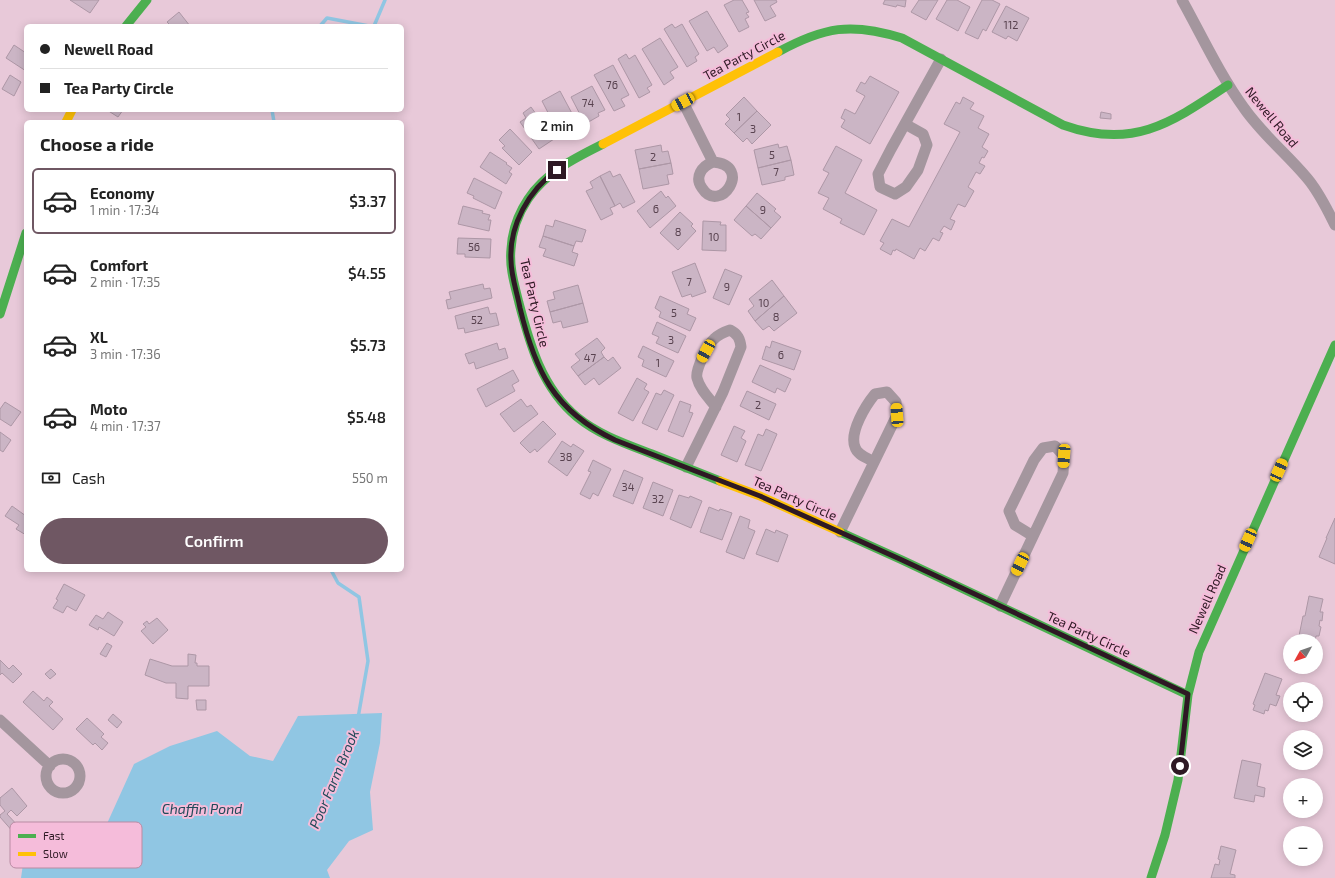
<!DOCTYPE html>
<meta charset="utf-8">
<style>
:root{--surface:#fff;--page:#f6f6f6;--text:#222;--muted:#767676;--line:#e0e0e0;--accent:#6f5763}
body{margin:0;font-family:"Exo 2",sans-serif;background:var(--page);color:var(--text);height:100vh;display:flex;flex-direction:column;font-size:15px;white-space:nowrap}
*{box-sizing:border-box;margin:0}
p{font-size:13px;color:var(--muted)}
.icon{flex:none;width:22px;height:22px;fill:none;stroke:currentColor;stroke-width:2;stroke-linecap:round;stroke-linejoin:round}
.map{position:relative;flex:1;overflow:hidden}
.details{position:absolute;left:24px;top:120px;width:380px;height:452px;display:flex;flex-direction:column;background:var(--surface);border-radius:6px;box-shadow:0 2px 10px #0003}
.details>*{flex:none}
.hud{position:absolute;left:24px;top:24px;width:380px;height:88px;border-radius:6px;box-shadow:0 2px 10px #0003;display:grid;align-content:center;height:88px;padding:0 16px;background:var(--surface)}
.needle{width:26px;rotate:230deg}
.tools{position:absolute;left:1283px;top:634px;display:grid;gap:8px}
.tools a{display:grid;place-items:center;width:40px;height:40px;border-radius:50%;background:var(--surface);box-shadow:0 2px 10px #0003;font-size:20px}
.end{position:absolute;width:18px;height:18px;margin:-9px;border:5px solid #2e1924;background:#fff;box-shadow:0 0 0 2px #fff}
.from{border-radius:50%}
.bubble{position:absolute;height:28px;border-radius:14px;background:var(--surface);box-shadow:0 2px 10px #0003;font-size:13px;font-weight:600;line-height:28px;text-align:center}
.car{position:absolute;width:12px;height:24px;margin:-12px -6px;border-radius:5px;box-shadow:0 0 3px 1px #0007;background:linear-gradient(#f5c518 24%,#345 0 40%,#f5c518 0 76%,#345 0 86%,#f5c518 0)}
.hud b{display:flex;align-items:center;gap:14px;height:38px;font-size:15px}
.hud b+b{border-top:1px solid var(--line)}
.hud i{width:10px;height:10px;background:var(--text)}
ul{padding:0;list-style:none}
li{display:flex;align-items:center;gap:12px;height:66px;margin:0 8px 6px;padding:0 8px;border:2px solid transparent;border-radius:6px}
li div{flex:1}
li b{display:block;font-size:15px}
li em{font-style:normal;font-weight:600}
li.current{border-color:var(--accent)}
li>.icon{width:36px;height:36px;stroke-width:1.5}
h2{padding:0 16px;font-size:18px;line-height:48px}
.pay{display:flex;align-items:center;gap:10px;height:44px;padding:0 16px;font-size:15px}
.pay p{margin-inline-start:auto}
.button{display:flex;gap:8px;margin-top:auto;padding:8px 16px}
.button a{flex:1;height:46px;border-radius:24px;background:var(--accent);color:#fff;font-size:16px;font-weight:600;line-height:46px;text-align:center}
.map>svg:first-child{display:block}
.water{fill:#90c6e3}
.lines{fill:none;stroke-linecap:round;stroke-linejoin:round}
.stream{stroke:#90c6e3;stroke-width:3.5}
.building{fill:#cbb5c5;stroke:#ad97a6}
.street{stroke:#a4969e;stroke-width:11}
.fast{stroke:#4caf50;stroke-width:9}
.slow{stroke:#ffc107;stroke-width:9}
.route{stroke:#2e1924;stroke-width:5}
.labels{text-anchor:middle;stroke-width:4;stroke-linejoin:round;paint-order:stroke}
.number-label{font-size:11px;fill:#58424f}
.street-label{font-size:13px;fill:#2e1924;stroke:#f5bcda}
.water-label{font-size:14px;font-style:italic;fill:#224a59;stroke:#f5bcda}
.key{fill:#f5bcda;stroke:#b98ba3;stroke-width:1}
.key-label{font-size:11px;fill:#2e1924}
</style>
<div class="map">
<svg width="1335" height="878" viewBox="0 0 1335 878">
<rect width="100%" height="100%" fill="#e8c9d9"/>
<path class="water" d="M382,713L380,743L370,792L373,830L349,841L327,870L330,878H21L23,864L105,828L134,764L170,746L217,731L250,756L273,761L298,716Z"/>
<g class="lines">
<path class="stream" d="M320,26L327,18L369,26
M374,26L385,0
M272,110L274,122
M331,570L338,583L359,597L368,661L358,718"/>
</g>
<path class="building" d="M70,0H99L90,13Z
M734,0H742L749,12L746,13L749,17L745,19L749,27L739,32L724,5Z
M754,0H776L777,2L770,6L776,16L765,21Z
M885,0H906L905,7L897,5L896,7L883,4Z
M919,0H938L926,20L911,12Z
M947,0H957L970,7L958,31L936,19Z
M982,0H992L1000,4L986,31L983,29L978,39L965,33Z
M1006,6L1029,18L1017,41L1008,36L1006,39L992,32Z
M707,11L728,46L718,53L714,47L707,51L689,21Z
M179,12L190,26H171L167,22Z
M672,24L675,28L682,24L699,54L695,57L697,61L687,67L664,29Z
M660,38L678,67L670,72L674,78L664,85L642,49Z
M14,45L26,53V71L6,58Z
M626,54L629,59L635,55L652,85L647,88L650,92L639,98L618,59Z
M613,65L629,95L621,99L625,106L614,111L594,75Z
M10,75L21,82L14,96L2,89Z
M870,76L899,92L870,144L841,127L845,120L841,118L845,109L855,114L865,96L856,91L861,82L865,84Z
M592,86L605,110L598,113L599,116L585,124L571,97Z
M560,91L576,121L568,125L572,132L561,138L542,101Z
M744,97L757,111L734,133L725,124L730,119L726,115Z
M963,97L974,103L970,109L984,116L978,128L989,134L982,147L988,151L984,158L982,157L979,163L985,166L980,174L976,172L968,187L974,191L965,207L958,204L950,219L955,221L951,230L944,226L940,232L943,233L939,241L933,238L925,251L920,248L914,259L896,249L895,251L893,250L891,255L880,249L884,243L880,241L892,219L909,227L960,132L944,124L956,102L960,104Z
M531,107L554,139L539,149L520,122L526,118L523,113Z
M107,110H123L118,117Z
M757,111L771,125L752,144L747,138L743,142L734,133Z
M1101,112L1111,114V119L1100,118Z
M510,129L532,152L519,165L502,148L505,146L499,140Z
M778,144L779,148L787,146L791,160L758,168L754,150Z
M661,145L662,152L668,151L671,163L639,169L635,150Z
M836,146L862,160L845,193L877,210L864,235L840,223L842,219L823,209L829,198L818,193L829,173L823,170Z
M490,152L507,163L506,164L512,168L509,172L512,174L506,184L480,167Z
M791,160L794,175L785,177V180L762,185L758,168Z
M671,163L673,174L667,175L669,184L643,189L639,169Z
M610,171L613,177L620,174L635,202L623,208L620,203L615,206L600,176Z
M600,176L615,206L610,208L613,214L601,220L586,191L593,188L590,182Z
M474,178L502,192L495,209L473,198L474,196L467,193Z
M661,191L666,198L668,196L676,206L650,228L637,211Z
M757,193L776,209L774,211L781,217L771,228L746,206Z
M463,206L483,211L482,213L490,215L488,220H491L489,231L458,224Z
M746,206L771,228L761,239L755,234L752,236L734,220Z
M680,212L693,224L691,226L696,231L678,250L660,233Z
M555,220L586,230L582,242L576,241L574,246L543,236L546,225L553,227Z
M703,221L721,222L720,225H726V251L702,250Z
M543,236L574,246L572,252L578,254L574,266L543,256L546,249L539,247Z
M458,238L491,239L490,258L465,257V254H457Z
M695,263L706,292L692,297L691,294L682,297L672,272Z
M725,269L742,276L729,305L713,298Z
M772,280L784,296L755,321L748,311L754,306L749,299Z
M483,284L484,289L490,288L492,298L448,309L446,300L451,299L449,292Z
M578,285L583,303L550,312L547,301L555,299L553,292Z
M660,296L689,309L687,314L696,318L690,331L659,317L661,312L655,308Z
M784,296L797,313L774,331L769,326L763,330L755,321Z
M583,303L588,322L563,328L561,321L553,323L550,312Z
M488,307L490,314L496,313L499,325L465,333L464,328L458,329L455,316Z
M657,322L686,336L678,353L656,343L659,337L652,334Z
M597,338L605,348L601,352L604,357L578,376L571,367L580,360L575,354Z
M772,341L801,351L794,370L762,359L766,346L770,348Z
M497,343L499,350L505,348L508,358L476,369L474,362L469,364L465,354Z
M643,346L674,361L666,377L642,366L644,360L638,357Z
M604,357L608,361L613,357L621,368L599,385L594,378L585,385L578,376Z
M760,365L791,379L785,392L777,388L775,393L752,382Z
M513,370L519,381L512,385L515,391L486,407L477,389Z
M637,378L647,384L644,389L649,392L633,421L618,413Z
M664,390L674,395L657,430L642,423L656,393L661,395Z
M747,391L776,404L769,420L740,406Z
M521,399L527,407L531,405L538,414L514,432L500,414Z
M680,401L691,405L689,412L693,413L683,437L668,431Z
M5,402L21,412L11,426L0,419V409Z
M543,421L556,434L537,452L535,449L530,453L520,443Z
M734,426L745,431L741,438L746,441L737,462L721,455Z
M766,429L777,434L761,471L745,465L758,434L763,436Z
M0,432L11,440L3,452L0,450Z
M562,441L571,447L573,444L584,451L567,476L548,462Z
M593,460L611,469L598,496L593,493L590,499L580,494L591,472L588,471Z
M624,470L643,478L633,504L613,496Z
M653,482L673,490L663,516L643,508Z
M679,495L689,498L690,496L702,501L691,528L670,519Z
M12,506L26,516V535L16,529L19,525L5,516Z
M709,507L719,511L720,509L732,513L722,540L700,532Z
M740,516L750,520L748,528L755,531L744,559L726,552Z
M1335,518V564L1319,557L1327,538H1326Z
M766,529L775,533L776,530L788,535L778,562L756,554Z
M64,584L85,595L76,611L67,606L63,613L53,608L58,600L56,599Z
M1309,596L1323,599L1320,612H1323L1322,621L1320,620L1319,626L1321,627L1319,636H1316L1315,641H1298L1303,616H1305Z
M108,612L123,622L114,636L99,627L98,630L89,625L96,615L103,619Z
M157,618L168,630L153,644L141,631L146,627L143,624L147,621L149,624Z
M107,643L112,646L106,657L100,654Z
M188,654L196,655L195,663H197V666H209V686H188V699L176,698V683H166L145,675L150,659L172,666H188Z
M0,660L9,669L13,665L22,674L13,683L2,673L0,675Z
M51,669L56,674L50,679L45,674Z
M1265,673L1282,679L1276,695L1280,696L1276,706L1270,704L1268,711L1265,710L1264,714L1253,710L1255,705L1253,704Z
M33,691L44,701L47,697L53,702L49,706L63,719L53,730L23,702Z
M196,700H206V710H197Z
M113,714L122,722L117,728L108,720Z
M87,718L104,734L101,737L108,743L102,750L95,743L93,745L76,729Z
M1242,760L1261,764L1257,786L1265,788L1264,797L1255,795L1254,802L1234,798Z
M12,788L27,806L17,816L11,810L7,814L20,828L14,833L0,817V815L5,811L0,805V798Z
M1221,846L1236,850L1230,874L1235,875V878H1211L1215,864L1219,865L1220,860L1218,859Z"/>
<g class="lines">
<path class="street" d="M1182,0C1202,36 1220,75 1244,108C1262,134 1287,154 1307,178C1319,192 1327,209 1335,225
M683,102L713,162C754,165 720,216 702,188C694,177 702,166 713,162
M905,124L923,134L927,145L918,170L906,187L895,194L880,187L878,174L891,149L941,59
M686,467L723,392L741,347C740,339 738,334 730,330C724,332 719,334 714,339C708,344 695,370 697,378C700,390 709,398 716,407
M840,532L897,415L896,402L887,392L875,394C866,405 849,432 855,447C857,455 868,458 874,462
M1000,606L1063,473L1064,456L1055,446L1043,448L1034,460L1009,511L1015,525L1033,536
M0,720L50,766
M46 776a17 17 0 1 1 34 0a17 17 0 1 1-34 0Z"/>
<path class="fast" d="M126,26L147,0
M778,52C824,27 851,22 902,38L1063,125C1133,150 1171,123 1228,85
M603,144C575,158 546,172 528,199C518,214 512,231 511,249C509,268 515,286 519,303C530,345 542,388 577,417C599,435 626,444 652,454C675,463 697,472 720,481
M0,314L26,233
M840,532L902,560L1188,695
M1151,878L1165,835L1178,780L1188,695L1199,652L1335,345"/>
<path class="slow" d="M66,122L72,110
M603,144L778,52
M720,481L760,496L840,532"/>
</g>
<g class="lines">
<path class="route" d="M557,170C529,190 509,225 511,260C511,276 517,292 520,308C535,371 554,411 615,440L760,496L902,560L1188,694L1180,766"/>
</g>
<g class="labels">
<g class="number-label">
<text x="1011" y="29">112</text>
<text x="612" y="89">76</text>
<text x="588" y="107">74</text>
<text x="739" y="121">1</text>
<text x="753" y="133">3</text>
<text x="772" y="159">5</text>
<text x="653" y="161">2</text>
<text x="776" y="176">7</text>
<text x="656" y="213">6</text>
<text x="763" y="214">9</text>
<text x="678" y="236">8</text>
<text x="714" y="241">10</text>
<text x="474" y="251">56</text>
<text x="689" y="286">7</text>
<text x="727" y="291">9</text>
<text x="764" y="307">10</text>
<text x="674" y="317">5</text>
<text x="776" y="321">8</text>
<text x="477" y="324">52</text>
<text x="671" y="344">3</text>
<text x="781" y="359">6</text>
<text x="590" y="362">47</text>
<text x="658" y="367">1</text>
<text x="758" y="409">2</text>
<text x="566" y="461">38</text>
<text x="628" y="491">34</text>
<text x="658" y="503">32</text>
</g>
<g class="street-label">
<text transform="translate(744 55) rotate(-28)" y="5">Tea Party Circle</text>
<text transform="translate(1272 117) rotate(50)" y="5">Newell Road</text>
<text transform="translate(535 303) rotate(77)" y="5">Tea Party Circle</text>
<text transform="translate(795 498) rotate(24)" y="5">Tea Party Circle</text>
<text transform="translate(1207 599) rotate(-66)" y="5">Newell Road</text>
<text transform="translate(1089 634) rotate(25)" y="5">Tea Party Circle</text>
</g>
<g class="water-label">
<text transform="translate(334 779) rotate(-67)" y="5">Poor Farm Brook</text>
<text x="202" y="814">Chaffin Pond</text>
</g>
</g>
<rect x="10" y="822" width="132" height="46" rx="6" class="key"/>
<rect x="18" y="834" width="18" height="4" fill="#4caf50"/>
<rect x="18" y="852" width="18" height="4" fill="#ffc107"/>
<g class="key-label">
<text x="43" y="840">Fast</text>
<text x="43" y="858">Slow</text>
</g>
</svg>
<div class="tools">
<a><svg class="needle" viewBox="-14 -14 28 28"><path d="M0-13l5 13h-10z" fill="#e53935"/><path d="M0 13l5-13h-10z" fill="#767676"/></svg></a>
<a><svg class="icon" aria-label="locate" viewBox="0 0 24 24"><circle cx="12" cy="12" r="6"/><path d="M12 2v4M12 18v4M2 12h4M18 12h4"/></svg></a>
<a><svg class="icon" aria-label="layers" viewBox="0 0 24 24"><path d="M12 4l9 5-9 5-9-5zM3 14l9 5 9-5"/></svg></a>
<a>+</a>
<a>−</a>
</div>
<i class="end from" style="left:1180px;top:766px"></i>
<i class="end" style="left:557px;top:170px"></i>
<div class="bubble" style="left:524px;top:112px;width:66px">2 min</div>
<i class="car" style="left:683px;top:102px;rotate:242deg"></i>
<i class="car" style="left:706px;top:351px;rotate:209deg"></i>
<i class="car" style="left:897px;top:415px;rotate:356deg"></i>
<i class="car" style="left:1064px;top:456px;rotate:184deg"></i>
<i class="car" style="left:1279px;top:470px;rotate:24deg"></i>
<i class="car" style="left:1248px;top:540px;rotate:204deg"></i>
<i class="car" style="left:1020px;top:564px;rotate:206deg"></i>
<div class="hud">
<b><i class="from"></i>Newell Road</b>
<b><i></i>Tea Party Circle</b>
</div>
<section class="details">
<h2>Choose a ride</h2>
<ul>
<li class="current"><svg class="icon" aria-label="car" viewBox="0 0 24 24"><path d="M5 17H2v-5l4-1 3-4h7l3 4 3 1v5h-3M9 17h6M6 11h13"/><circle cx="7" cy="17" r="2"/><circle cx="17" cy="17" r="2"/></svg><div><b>Economy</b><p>1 min · 17:34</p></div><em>$3.37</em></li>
<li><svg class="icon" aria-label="car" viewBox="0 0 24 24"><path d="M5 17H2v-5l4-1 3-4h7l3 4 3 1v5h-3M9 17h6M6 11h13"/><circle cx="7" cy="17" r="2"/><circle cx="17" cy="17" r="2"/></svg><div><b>Comfort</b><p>2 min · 17:35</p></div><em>$4.55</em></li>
<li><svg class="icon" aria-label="car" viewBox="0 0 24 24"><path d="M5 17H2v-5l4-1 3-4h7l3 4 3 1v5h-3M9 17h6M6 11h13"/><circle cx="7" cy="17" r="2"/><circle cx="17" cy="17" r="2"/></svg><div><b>XL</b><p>3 min · 17:36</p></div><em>$5.73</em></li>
<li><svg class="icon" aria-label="car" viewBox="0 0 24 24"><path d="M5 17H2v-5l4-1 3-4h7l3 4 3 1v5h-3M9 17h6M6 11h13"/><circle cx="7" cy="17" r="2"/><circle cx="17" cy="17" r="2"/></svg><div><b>Moto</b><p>4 min · 17:37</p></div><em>$5.48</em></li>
</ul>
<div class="pay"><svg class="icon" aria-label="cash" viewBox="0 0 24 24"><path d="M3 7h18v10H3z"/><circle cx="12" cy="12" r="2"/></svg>Cash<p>550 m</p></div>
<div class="button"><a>Confirm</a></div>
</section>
</div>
